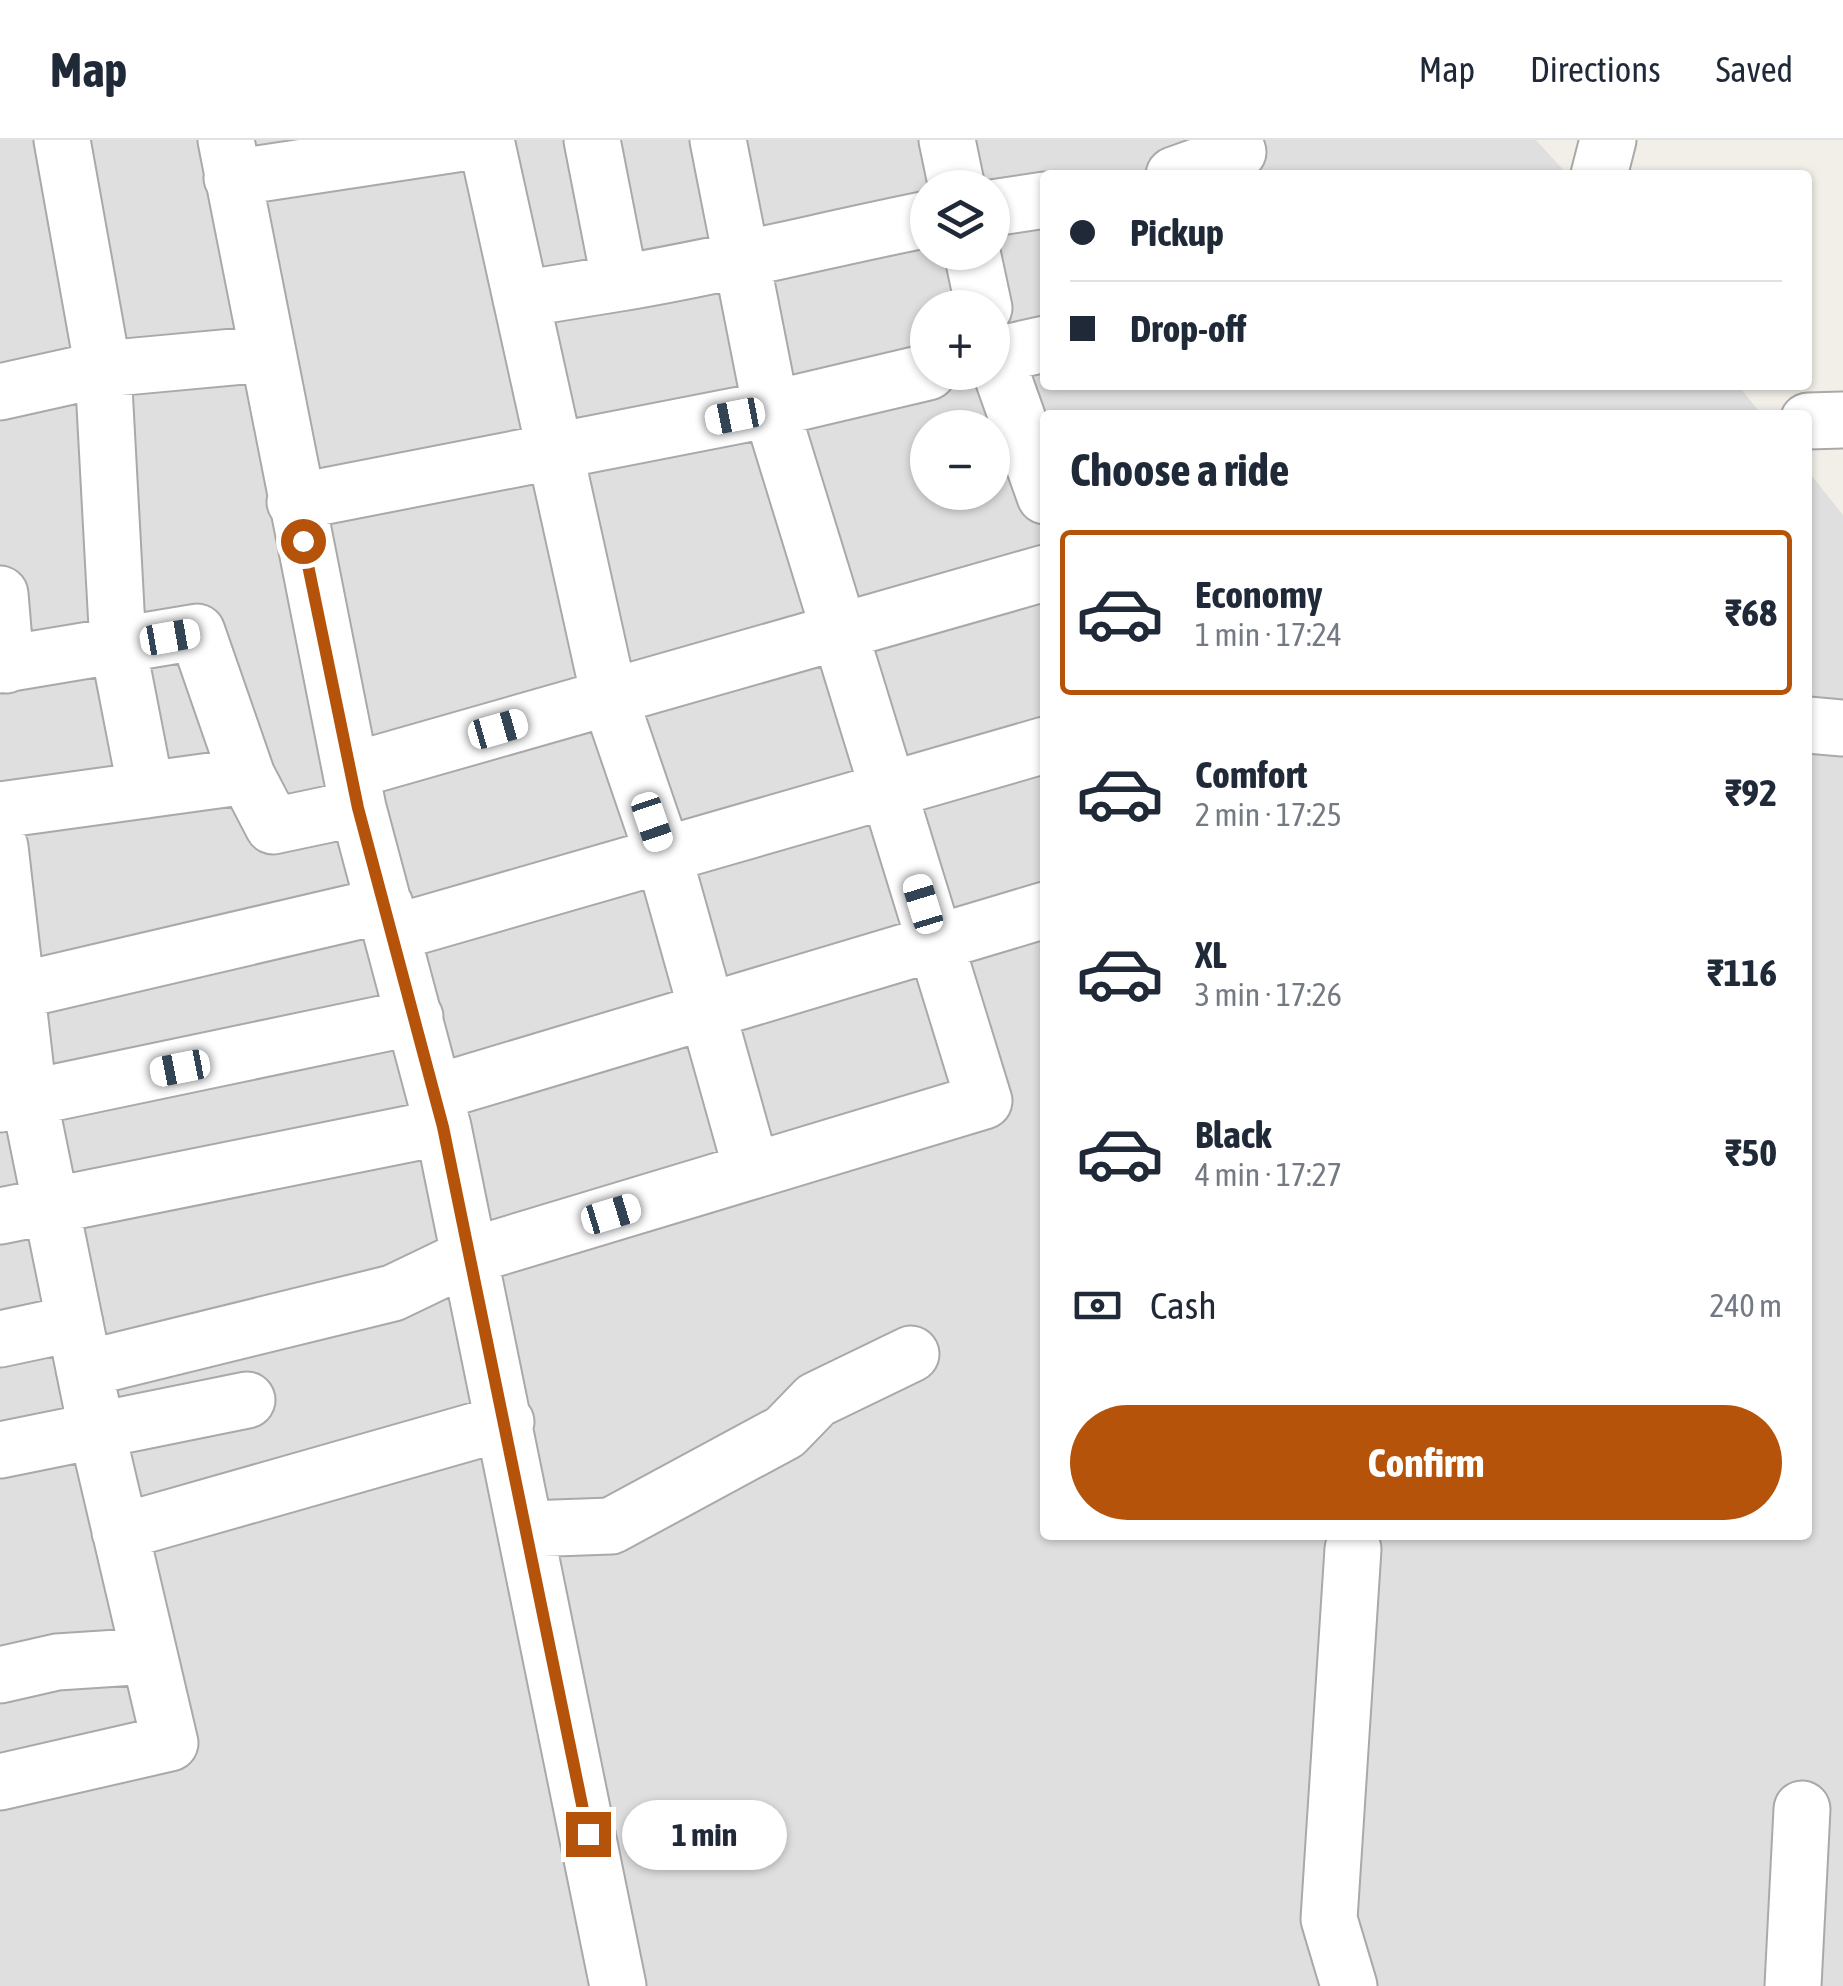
<!DOCTYPE html>
<meta charset="utf-8">
<style>
:root{--surface:#fff;--page:#f2f2f3;--text:#1f2937;--muted:#747a83;--line:#e0e1e3;--accent:#b45309}
body{margin:0;font-family:"Asap Condensed",sans-serif;background:var(--page);color:var(--text);height:100vh;display:flex;flex-direction:column;font-size:38px;white-space:nowrap}
*{box-sizing:border-box;margin:0}
p{font-size:32px;color:var(--muted)}
.icon{flex:none;width:55px;height:55px;fill:none;stroke:currentColor;stroke-width:2;stroke-linecap:round;stroke-linejoin:round}
.map{position:relative;flex:1;overflow:hidden}
.sheet{position:absolute;left:1040px;top:270px;width:772px;height:1130px;display:flex;flex-direction:column;background:var(--surface);border-radius:10px;box-shadow:0 2px 8px #0004}
.sheet>*{flex:none}
.banner{position:absolute;left:1040px;top:30px;width:772px;height:220px;border-radius:10px;box-shadow:0 2px 8px #0004;display:grid;align-content:center;height:220px;padding:0 30px;background:var(--surface)}
.buttons{position:absolute;left:910px;top:30px;display:grid;gap:20px}
.buttons a{display:grid;place-items:center;width:100px;height:100px;border-radius:50%;background:var(--surface);box-shadow:0 2px 8px #0004;font-size:50px}
.end{position:absolute;width:45px;height:45px;margin:-22px;border:12px solid #b45309;background:#fff;box-shadow:0 0 0 5px #fff}
.from{border-radius:50%}
.bubble{position:absolute;height:70px;border-radius:35px;background:var(--surface);box-shadow:0 2px 8px #0004;font-size:32px;font-weight:700;line-height:70px;text-align:center}
.car{position:absolute;width:30px;height:60px;margin:-30px -15px;border-radius:12px;box-shadow:0 0 8px 2px #0007;background:linear-gradient(#fff 24%,#345 0 40%,#fff 0 76%,#345 0 86%,#fff 0)}
.banner b{display:flex;align-items:center;gap:35px;height:95px;font-size:38px}
.banner b+b{border-top:2px solid var(--line)}
.banner i{width:25px;height:25px;background:var(--text)}
ul{padding:0;list-style:none}
li{display:flex;align-items:center;gap:30px;height:165px;margin:0 20px 15px;padding:0 10px;border:5px solid transparent;border-radius:10px}
li div{flex:1}
li b{display:block;font-size:38px}
li em{font-style:normal;font-weight:700}
li.current{border-color:var(--accent)}
li>.icon{width:90px;height:90px;stroke-width:1.5}
h2{padding:0 30px;font-size:45px;line-height:120px}
.pay{display:flex;align-items:center;gap:25px;height:110px;padding:0 30px;font-size:38px}
.pay p{margin-inline-start:auto}
.button{display:flex;gap:20px;margin-top:auto;padding:20px 30px}
.button a{flex:1;height:115px;border-radius:60px;background:var(--accent);color:#fff;font-size:40px;font-weight:700;line-height:115px;text-align:center}
header{display:flex;align-items:center;gap:60px;box-sizing:border-box;height:140px;padding:0 50px;background:var(--surface);border-bottom:2px solid var(--line)}
header strong{font-size:48px}
nav{display:flex;gap:55px;margin-inline-start:auto;font-size:35px}
.map>svg:first-child{display:block}
.residential{fill:#e0dfdf;fill-rule:evenodd}
.lines{fill:none;stroke-linecap:round;stroke-linejoin:round}
.minor-casing{stroke:#a9a9a9;stroke-width:59}
.minor{stroke:#fff;stroke-width:55}
.route{stroke:#b45309;stroke-width:12}
</style>
<header>
<strong>Map</strong>
<nav><a>Map</a><a>Directions</a><a>Saved</a></nav>
</header>
<div class="map">
<svg width="1843" height="1846" viewBox="0 0 1843 1846">
<rect width="100%" height="100%" fill="#f2efe9"/>
<path class="residential" d="M0,0H1536L1568,35H1045V245H1738L1762,275H1045V1395H1808V331L1843,375V1846H0ZM928,48H992V112H928ZM928,168H992V232H928ZM928,288H992V352H928Z"/>
<g class="lines">
<defs>
<path id="minor" d="M62,0L103,229L118,506L146,650
M226,0L358,668L443,987L618,1846
M486,0L609,556L663,714L752,1031
M947,0L957,48
M1174,35L1238,12
M1599,35L1608,0
M232,38L482,0
M992,68L1045,60
M972,112L984,168
M620,143C723,126 824,100 928,79
M521,159L620,143L592,0
M992,207L1045,356
M992,216L1045,204
M0,252L103,229L265,214
M1808,281L1843,280
M295,362L771,269L928,232
M0,454L6,525
M0,525L197,492L247,636L273,686L358,668
M1808,585L1843,588
M351,631L1045,433
M0,670L247,636
M0,707L29,958L97,1292L170,1603L0,1642
M393,793L1045,605
M0,855L385,765
M434,953L1045,770
M0,964L415,877
M0,1076L443,987
M0,1199L75,1183
M84,1229L393,1153L470,1116L984,961L771,269L718,0
M0,1310L247,1260
M527,1389L611,1386L785,1292L816,1260L911,1214
M120,1392L506,1282
M0,1535L57,1522L149,1516
M1349,1846L1329,1779L1353,1409
M1793,1846L1802,1669"/>
</defs>
<use href="#minor" class="minor-casing"/>
<use href="#minor" class="minor"/>
</g>
<g class="lines">
<path class="route" d="M303,401L358,668L443,987L588,1694"/>
</g>
</svg>
<div class="buttons">
<a><svg class="icon" aria-label="layers" viewBox="0 0 24 24"><path d="M12 4l9 5-9 5-9-5zM3 14l9 5 9-5"/></svg></a>
<a>+</a>
<a>−</a>
</div>
<i class="end from" style="left:303px;top:401px"></i>
<i class="end" style="left:588px;top:1694px"></i>
<div class="bubble" style="left:622px;top:1660px;width:165px">1 min</div>
<i class="car" style="left:735px;top:276px;rotate:259deg"></i>
<i class="car" style="left:170px;top:497px;rotate:80deg"></i>
<i class="car" style="left:498px;top:589px;rotate:74deg"></i>
<i class="car" style="left:652px;top:682px;rotate:161deg"></i>
<i class="car" style="left:923px;top:764px;rotate:343deg"></i>
<i class="car" style="left:180px;top:928px;rotate:259deg"></i>
<i class="car" style="left:611px;top:1074px;rotate:73deg"></i>
<div class="banner">
<b><i class="from"></i>Pickup</b>
<b><i></i>Drop-off</b>
</div>
<section class="sheet">
<h2>Choose a ride</h2>
<ul>
<li class="current"><svg class="icon" aria-label="car" viewBox="0 0 24 24"><path d="M5 17H2v-5l4-1 3-4h7l3 4 3 1v5h-3M9 17h6M6 11h13"/><circle cx="7" cy="17" r="2"/><circle cx="17" cy="17" r="2"/></svg><div><b>Economy</b><p>1 min · 17:24</p></div><em>₹68</em></li>
<li><svg class="icon" aria-label="car" viewBox="0 0 24 24"><path d="M5 17H2v-5l4-1 3-4h7l3 4 3 1v5h-3M9 17h6M6 11h13"/><circle cx="7" cy="17" r="2"/><circle cx="17" cy="17" r="2"/></svg><div><b>Comfort</b><p>2 min · 17:25</p></div><em>₹92</em></li>
<li><svg class="icon" aria-label="car" viewBox="0 0 24 24"><path d="M5 17H2v-5l4-1 3-4h7l3 4 3 1v5h-3M9 17h6M6 11h13"/><circle cx="7" cy="17" r="2"/><circle cx="17" cy="17" r="2"/></svg><div><b>XL</b><p>3 min · 17:26</p></div><em>₹116</em></li>
<li><svg class="icon" aria-label="car" viewBox="0 0 24 24"><path d="M5 17H2v-5l4-1 3-4h7l3 4 3 1v5h-3M9 17h6M6 11h13"/><circle cx="7" cy="17" r="2"/><circle cx="17" cy="17" r="2"/></svg><div><b>Black</b><p>4 min · 17:27</p></div><em>₹50</em></li>
</ul>
<div class="pay"><svg class="icon" aria-label="cash" viewBox="0 0 24 24"><path d="M3 7h18v10H3z"/><circle cx="12" cy="12" r="2"/></svg>Cash<p>240 m</p></div>
<div class="button"><a>Confirm</a></div>
</section>
</div>
